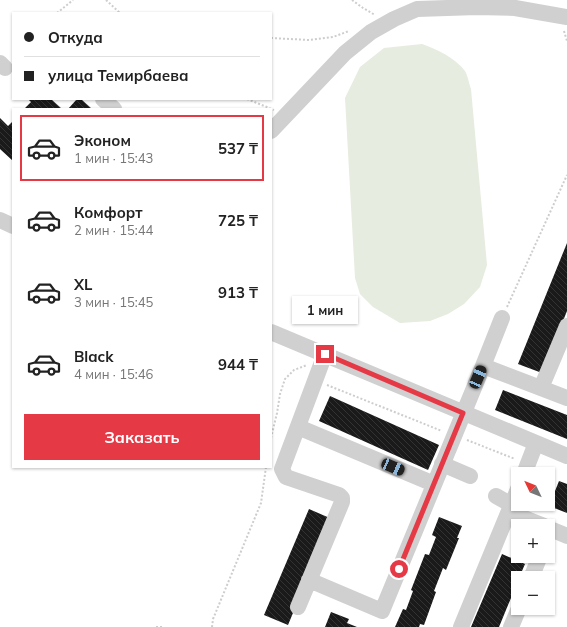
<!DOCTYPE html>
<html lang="ru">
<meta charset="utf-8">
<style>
:root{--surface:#fff;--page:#f2f2f2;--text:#222;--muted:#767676;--line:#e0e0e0;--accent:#e63946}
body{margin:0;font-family:Mulish,sans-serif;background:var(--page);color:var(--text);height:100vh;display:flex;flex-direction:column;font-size:15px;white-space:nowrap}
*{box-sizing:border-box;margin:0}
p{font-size:13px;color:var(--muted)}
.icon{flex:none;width:22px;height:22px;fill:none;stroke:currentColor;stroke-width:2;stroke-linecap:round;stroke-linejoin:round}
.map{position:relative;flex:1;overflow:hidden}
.drawer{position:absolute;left:12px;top:108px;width:260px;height:360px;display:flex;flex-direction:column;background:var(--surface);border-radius:0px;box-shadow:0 1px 3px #0004}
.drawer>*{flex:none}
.top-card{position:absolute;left:12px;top:12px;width:260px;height:88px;border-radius:0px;box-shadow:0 1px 3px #0004;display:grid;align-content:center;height:88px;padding:0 12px;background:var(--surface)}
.needle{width:26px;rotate:313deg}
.controls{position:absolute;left:511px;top:467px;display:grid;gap:8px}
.controls a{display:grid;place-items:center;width:44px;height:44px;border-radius:0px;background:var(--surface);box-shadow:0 1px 3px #0004;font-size:20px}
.end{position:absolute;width:18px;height:18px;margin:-9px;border:5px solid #e63946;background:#fff;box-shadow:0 0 0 2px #fff}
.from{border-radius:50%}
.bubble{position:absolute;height:28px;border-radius:0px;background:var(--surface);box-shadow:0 1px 3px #0004;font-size:13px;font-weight:700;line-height:28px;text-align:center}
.car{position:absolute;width:12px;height:24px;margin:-12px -6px;border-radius:5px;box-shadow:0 0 3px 1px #0007;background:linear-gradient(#222 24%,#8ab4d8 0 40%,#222 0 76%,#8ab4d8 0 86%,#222 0)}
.top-card b{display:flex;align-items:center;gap:14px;height:38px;font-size:15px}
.top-card b+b{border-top:1px solid var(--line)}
.top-card i{width:10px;height:10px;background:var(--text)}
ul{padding:7px 0 0;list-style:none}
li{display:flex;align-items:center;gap:12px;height:66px;margin:0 8px 6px;padding:0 4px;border:2px solid transparent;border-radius:0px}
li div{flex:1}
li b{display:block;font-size:15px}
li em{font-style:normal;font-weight:700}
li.active{border-color:var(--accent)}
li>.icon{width:36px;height:36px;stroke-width:1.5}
.action{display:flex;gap:8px;margin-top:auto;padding:8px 12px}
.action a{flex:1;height:46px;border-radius:0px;background:var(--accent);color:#fff;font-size:16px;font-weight:700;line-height:46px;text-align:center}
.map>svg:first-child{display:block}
.green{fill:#e6ecdf}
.building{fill:url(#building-back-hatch)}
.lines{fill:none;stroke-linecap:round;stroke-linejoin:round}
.path{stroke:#cdcdcd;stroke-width:2;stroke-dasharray:2 2;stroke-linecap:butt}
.minor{stroke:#d0d0d0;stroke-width:16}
.route{stroke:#e63946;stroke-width:5}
</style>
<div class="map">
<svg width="567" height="627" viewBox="0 0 567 627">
<defs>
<pattern id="building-back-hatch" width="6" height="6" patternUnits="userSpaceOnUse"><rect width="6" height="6" fill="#1a1a1a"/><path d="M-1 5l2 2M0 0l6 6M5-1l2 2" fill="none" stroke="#333"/></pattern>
</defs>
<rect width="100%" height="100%" fill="#fff"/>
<path class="green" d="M422,44C438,50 454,57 465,71C468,76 469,84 471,89L487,265L480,287L464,304L448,314L430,321L400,323L373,307L360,294L355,278L345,98L360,67L384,48Z"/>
<path class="building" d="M28,99H51L62,109H37L36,108L34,109H24L31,102Z
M77,99H81L92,109H68Z
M0,118L8,126L13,121V161L0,149Z
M567,243V311L542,373L518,364Z
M503,390L567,415V439L495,410Z
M330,396L439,445L428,470L319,421Z
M559,481L567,484V513L549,506Z
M309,509L332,519L288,625L264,615Z
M439,517L462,526L457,538H459L446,570L443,568L434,591L436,592L424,625L420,624L419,627H395L403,609L406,610L413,591L411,590L425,554L429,555L436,537L432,535Z
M502,554L525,564L519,578H518V581L499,627H471Z
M331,612L349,619L347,623L357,627H325Z"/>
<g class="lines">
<path class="path" d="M106,0L120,13
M352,0L363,8L375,15
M57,13L73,0
M564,31L567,41
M271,38L309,40L333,37L349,31
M247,99L274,110
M507,307L567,175
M327,385L442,431
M271,438L277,413L280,394L285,379L294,370L307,365
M467,440L515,459
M156,627H163
M212,627L213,619L261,503L266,467"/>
<path class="minor" d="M0,63L5,68
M103,99L114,109
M271,131L345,53L371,32L394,19L417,9L477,7L515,8L567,17
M0,220L13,226
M271,332L567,456
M483,366L502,318
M541,388L567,326
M298,427L434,484
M442,464L470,476
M524,474L536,443
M496,496L512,505
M509,512L544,526
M548,528L567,536
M531,578L540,556
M309,580L382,611L483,366L567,398
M298,607L342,502V498L339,495L286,477L282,469L325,354
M461,627L518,489
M511,627L519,608"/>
</g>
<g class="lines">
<path class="route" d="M325,354L463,413L399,569"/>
</g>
</svg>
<div class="controls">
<a><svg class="needle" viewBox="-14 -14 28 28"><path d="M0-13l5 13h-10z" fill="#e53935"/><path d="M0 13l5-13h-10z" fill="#767676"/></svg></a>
<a>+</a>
<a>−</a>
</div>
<i class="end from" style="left:399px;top:569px"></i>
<i class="end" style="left:325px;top:354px"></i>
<div class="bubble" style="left:292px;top:296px;width:66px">1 мин</div>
<i class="car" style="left:478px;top:377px;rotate:23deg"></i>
<i class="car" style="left:393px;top:467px;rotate:113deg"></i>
<div class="top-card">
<b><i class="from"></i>Откуда</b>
<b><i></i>улица Темирбаева</b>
</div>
<section class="drawer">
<ul>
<li class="active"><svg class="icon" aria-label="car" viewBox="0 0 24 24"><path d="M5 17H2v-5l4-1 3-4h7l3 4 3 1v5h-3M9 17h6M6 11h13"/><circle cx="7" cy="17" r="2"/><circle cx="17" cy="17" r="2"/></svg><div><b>Эконом</b><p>1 мин · 15:43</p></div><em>537 ₸</em></li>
<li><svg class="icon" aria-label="car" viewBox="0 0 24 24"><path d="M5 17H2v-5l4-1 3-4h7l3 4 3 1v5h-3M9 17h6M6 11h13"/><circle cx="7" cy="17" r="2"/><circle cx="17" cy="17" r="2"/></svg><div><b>Комфорт</b><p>2 мин · 15:44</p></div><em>725 ₸</em></li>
<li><svg class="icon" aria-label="car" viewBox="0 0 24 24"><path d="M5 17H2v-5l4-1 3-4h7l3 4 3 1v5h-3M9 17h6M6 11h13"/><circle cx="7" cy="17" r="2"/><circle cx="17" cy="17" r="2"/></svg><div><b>XL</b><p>3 мин · 15:45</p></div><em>913 ₸</em></li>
<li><svg class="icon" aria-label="car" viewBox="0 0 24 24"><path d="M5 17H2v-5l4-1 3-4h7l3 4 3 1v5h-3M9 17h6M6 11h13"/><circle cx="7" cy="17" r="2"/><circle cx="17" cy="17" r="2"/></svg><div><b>Black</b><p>4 мин · 15:46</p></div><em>944 ₸</em></li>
</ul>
<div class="action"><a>Заказать</a></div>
</section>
</div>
